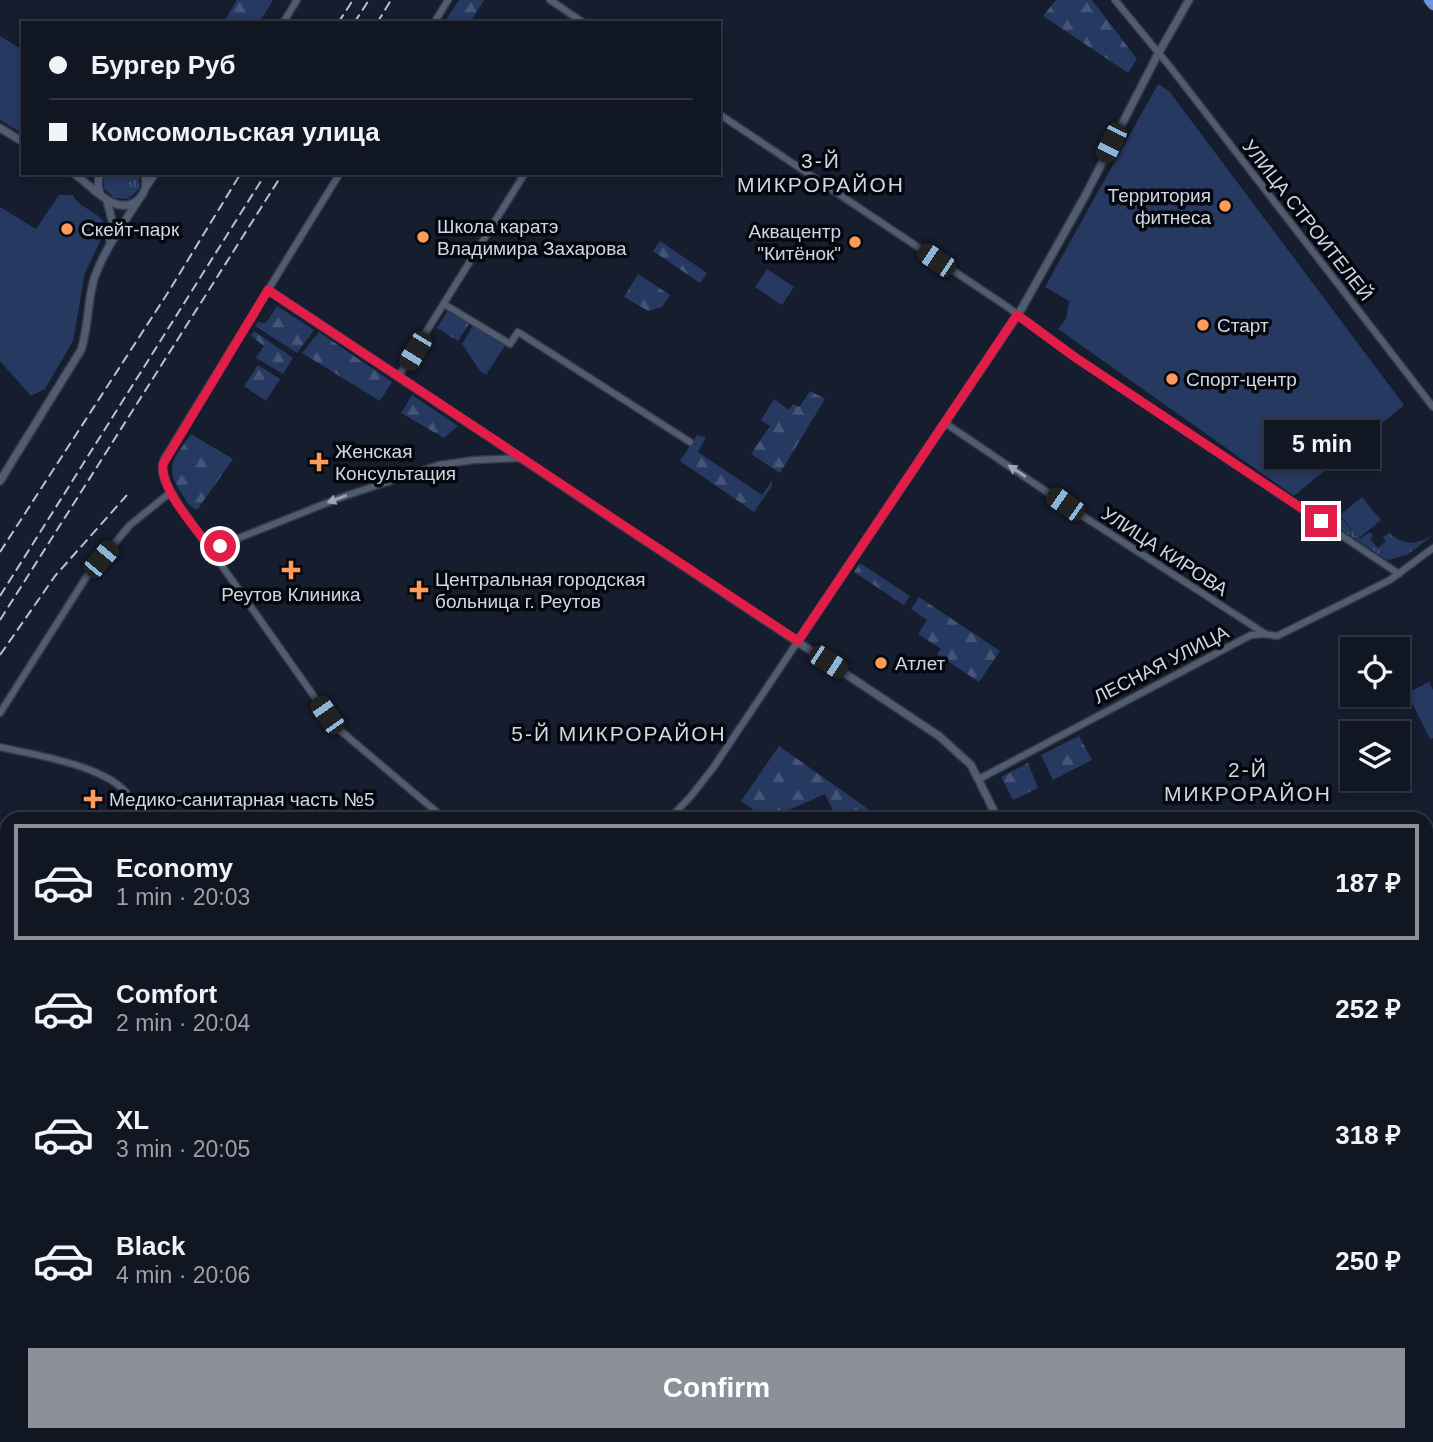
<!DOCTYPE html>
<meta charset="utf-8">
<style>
:root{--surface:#101622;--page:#191f2a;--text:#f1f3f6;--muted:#9c9fa5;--line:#303540;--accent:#8c9099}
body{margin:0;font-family:Arial,sans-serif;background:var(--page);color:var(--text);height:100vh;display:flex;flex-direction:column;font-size:26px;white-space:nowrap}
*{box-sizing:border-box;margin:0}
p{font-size:23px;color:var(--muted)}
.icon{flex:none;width:38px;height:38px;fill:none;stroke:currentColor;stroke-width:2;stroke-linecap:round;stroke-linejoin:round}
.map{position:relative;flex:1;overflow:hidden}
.side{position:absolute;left:0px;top:812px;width:1433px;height:630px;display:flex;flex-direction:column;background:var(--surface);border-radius:21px 21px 0 0;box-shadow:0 4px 10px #0003,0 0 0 2px var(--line)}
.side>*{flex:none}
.hud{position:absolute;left:21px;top:21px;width:700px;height:154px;border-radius:0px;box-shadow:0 4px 10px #0003,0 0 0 2px var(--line);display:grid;align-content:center;height:154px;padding:0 28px;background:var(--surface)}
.fabs{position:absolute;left:1340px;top:637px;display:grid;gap:14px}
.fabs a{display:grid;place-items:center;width:70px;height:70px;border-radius:0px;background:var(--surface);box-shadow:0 4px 10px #0003,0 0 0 2px var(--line);font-size:35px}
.end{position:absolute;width:32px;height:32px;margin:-16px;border:9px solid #e11d48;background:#fff;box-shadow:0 0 0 4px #fff}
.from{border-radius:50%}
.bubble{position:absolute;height:49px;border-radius:0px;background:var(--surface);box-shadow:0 4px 10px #0003,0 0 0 2px var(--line);font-size:23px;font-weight:800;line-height:49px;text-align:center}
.car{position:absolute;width:21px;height:42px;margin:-21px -10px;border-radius:9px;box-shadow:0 0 5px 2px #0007;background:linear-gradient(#222 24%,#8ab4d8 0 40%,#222 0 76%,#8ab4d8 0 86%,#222 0)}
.hud b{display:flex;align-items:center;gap:24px;height:66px;font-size:26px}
.hud b+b{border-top:2px solid var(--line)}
.hud i{width:18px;height:18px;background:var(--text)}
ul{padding:12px 0 0;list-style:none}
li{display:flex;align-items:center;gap:21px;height:116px;margin:0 14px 10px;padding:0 14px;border:4px solid transparent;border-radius:0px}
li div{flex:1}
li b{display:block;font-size:26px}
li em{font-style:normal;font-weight:800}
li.on{border-color:var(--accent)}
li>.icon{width:63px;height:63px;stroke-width:1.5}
.action{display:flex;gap:14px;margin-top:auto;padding:14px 28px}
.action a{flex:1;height:80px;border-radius:0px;background:var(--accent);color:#fff;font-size:28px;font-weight:800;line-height:80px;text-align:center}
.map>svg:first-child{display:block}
.grass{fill:url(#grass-tufts)}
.forest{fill:url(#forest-firs)}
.green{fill:#263961}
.water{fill:url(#water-ripples)}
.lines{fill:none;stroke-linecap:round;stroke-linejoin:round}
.minor-casing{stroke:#343947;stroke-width:9}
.tertiary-casing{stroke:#343947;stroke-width:10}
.trunk-casing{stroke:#343947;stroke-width:12}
.minor{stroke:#515c70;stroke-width:6}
.tertiary{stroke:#515c70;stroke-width:7}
.trunk{stroke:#7194de;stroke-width:10}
.rail{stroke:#bac1cd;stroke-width:2;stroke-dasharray:10 5;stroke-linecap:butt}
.oneway{fill:#9da5b4}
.route{stroke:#e11d48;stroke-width:9}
.poi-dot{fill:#ff9b5a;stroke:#05070f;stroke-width:2.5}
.labels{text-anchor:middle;stroke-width:7;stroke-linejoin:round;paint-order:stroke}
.poi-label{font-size:19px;fill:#d0d6e2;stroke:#05070f;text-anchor:start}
.street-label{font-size:19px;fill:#d0d6e2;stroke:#05070f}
.neighbourhood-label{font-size:21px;letter-spacing:2px;fill:#d0d6e2;stroke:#05070f}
</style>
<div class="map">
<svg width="1433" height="1442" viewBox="0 0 1433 1442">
<defs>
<pattern id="grass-tufts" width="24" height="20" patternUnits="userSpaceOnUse" patternTransform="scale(1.75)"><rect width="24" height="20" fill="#263961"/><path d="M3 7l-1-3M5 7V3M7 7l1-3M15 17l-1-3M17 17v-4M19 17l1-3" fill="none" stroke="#457"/></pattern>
<pattern id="forest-firs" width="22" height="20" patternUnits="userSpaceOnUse" patternTransform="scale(1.75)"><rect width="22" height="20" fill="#263961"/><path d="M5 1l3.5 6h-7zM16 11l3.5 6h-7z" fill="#457"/></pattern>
<pattern id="water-ripples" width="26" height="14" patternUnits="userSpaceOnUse" patternTransform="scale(1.75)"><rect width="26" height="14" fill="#00062c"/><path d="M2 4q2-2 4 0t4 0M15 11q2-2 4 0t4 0" fill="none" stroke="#242a4a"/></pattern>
</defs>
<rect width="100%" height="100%" fill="#151d2e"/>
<path class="grass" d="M104,173H139V189L128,199L114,198L104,188Z
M1339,516L1360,539L1370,532L1373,536L1370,539L1378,548L1386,541L1383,537L1389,533C1404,546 1418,545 1433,535L1407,555L1387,560L1331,523Z"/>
<path class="forest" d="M237,0H273L259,23H223Z
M459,0H484L470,23H444Z
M1056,0H1092L1137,59L1128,73L1043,16Z
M660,241L707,273L700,283L653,251Z
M638,274L670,295L662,307L648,311L624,297Z
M277,306L314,330L297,353L255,326L258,322L266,323Z
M449,309L470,322L458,341L437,328Z
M254,331L293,358L283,374L256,358L264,346L251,336Z
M319,332L392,382L380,401L302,353Z
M258,365L280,379L266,401L244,386Z
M810,391L825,399L780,473L751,454L770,426L761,420L774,399L789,410L793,404L799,407Z
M412,395L458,426L444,438L401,413Z
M191,434L233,459L197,510C189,507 186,501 182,494C163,466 174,459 191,434Z
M697,435L706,437L698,452L762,495L772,481V486L754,512L680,461Z
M860,563L910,596L904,605L854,572Z
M919,597L1000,651L979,682L937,654L941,649L918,634L927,620L911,609Z
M1079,736L1092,760L1053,780L1041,755Z
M779,746L868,809L873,819H837L825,794L769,819H766L741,801Z
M1028,763L1038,788L1013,800L1001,777Z
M115,1435H271L262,1442H111L109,1440Z"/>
<path class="green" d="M0,36L23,50V134L0,120Z
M1158,84L1169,91L1404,405L1294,496L1058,329L1066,319L1069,301L1045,287Z
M59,195H73C80,211 107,212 105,231L85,273L73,341L45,389L31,396L0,361V207L36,229Z
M767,269L794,287L782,305L755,287Z
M474,324L506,344L486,375L480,371L462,344Z
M1362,497L1381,520L1359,538L1340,515Z
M1429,682L1433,690V738L1430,739L1407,693Z
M7,900V1338L0,1329V916Z"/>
<path class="water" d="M7,1182V1318L0,1311V1189Z"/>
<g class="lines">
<defs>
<path id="minor" d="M550,0L584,23
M1115,0L1171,68L1433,407
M283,23L297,0
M434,23L448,0
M719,114L1009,308L1076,358L1399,574
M340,173L164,459L162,470L164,479L179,505L335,726L445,819
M145,189L156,173
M444,304L510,344L518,332L690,442
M398,377L525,173
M945,423L1078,513L1264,633
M211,549L342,497L439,465L474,460L522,458
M0,713L87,576L130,525L171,492
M0,747C33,755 135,768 135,814
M979,779L1251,635L1265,634L1277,636L1390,580L1433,548
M669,819L691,796L713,768L798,641
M1426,1245L1431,1442
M401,1435L408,1442
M849,1435L854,1442"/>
<path id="tertiary" d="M0,128L23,142
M73,173C91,184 116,220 139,199C146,192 147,183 145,173
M99,173L98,186L100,193
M107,201L113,224L110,241
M268,290L939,736L971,765L998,819
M0,481L81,350C89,327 87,302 94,279C104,249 125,222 141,196
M798,641L1022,308L1085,196L1158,54L1189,0
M1426,1092L1433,1093
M1018,1442L1020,1435"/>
<path id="trunk" d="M1429,0L1433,5"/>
</defs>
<use href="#minor" class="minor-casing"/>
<use href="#tertiary" class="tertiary-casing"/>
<use href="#trunk" class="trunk-casing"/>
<use href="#minor" class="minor"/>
<use href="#tertiary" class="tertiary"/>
<use href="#trunk" class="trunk"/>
<path class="rail" d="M338,23L353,0
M354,23L369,0
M377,23L391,0
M0,552L169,291L241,173
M0,596L266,173
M0,620L283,173
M0,655L55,576L127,495"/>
</g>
<defs><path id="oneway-solid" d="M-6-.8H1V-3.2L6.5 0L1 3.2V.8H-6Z" transform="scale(1.75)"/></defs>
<g class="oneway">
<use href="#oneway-solid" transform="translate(1017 471) rotate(-147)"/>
<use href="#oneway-solid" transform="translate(337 499) rotate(159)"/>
</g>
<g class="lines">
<path class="route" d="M220,546L211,549C196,528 160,490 163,464L268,290L798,641L1017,315L1076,358L1321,521"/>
</g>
<g class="poi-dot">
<circle cx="1225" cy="206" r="7"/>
<circle cx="67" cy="229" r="7"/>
<circle cx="423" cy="237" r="7"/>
<circle cx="855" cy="242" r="7"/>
<circle cx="1203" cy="325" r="7"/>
<circle cx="1172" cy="379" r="7"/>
<path d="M315.5 451.5h7v7h7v7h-7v7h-7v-7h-7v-7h7z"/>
<path d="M287.5 559.5h7v7h7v7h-7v7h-7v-7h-7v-7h7z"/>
<path d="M415.5 579.5h7v7h7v7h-7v7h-7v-7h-7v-7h7z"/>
<circle cx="881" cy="663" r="7"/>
<path d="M89.5 788.5h7v7h7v7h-7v7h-7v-7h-7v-7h7z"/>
</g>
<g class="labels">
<g class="poi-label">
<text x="1211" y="202" text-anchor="end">Территория<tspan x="1211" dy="22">фитнеса</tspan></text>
<text x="437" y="233">Школа каратэ<tspan x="437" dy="22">Владимира Захарова</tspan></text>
<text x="81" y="236">Скейт-парк</text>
<text x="841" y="238" text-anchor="end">Аквацентр<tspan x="841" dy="22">"Китёнок"</tspan></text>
<text x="1217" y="332">Старт</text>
<text x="1186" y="386">Спорт-центр</text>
<text x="335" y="458">Женская<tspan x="335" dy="22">Консультация</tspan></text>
<text x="435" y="586">Центральная городская<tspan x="435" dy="22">больница г. Реутов</tspan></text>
<text x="291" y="601" text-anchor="middle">Реутов Клиника</text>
<text x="895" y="670">Атлет</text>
<text x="109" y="806">Медико-санитарная часть №5</text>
</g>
<g class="street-label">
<text transform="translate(1308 220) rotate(52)" y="7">УЛИЦА СТРОИТЕЛЕЙ</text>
<text transform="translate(1165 551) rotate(33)" y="7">УЛИЦА КИРОВА</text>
<text transform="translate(1161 664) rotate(-27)" y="7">ЛЕСНАЯ УЛИЦА</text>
</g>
<g class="neighbourhood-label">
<text x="821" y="168">3-Й<tspan x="821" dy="24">МИКРОРАЙОН</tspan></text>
<text x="619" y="741">5-Й МИКРОРАЙОН</text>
<text x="1248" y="777">2-Й<tspan x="1248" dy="24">МИКРОРАЙОН</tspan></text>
</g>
</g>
</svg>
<div class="fabs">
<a><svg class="icon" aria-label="locate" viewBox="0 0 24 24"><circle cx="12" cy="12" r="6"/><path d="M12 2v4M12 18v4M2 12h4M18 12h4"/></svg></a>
<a><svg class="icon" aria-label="layers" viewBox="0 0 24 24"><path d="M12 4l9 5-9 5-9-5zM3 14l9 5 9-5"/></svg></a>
</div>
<i class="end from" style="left:220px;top:546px"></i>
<i class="end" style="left:1321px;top:521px"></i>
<div class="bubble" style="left:1264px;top:420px;width:116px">5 min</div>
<i class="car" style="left:1111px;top:143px;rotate:206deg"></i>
<i class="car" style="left:936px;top:260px;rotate:304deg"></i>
<i class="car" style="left:415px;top:351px;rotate:211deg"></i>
<i class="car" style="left:1065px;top:504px;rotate:305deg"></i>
<i class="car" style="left:101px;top:559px;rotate:40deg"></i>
<i class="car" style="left:828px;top:662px;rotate:123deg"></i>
<i class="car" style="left:327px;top:715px;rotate:325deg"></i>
<div class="hud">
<b><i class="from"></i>Бургер Руб</b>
<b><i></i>Комсомольская улица</b>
</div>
<section class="side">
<ul>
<li class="on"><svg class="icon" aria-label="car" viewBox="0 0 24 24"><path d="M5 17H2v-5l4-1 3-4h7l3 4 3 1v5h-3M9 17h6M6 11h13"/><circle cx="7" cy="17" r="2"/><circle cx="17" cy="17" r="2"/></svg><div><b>Economy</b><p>1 min · 20:03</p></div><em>187 ₽</em></li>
<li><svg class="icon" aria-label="car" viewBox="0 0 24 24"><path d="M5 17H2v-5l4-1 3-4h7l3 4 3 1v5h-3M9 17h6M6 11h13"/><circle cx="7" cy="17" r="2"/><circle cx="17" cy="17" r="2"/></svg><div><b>Comfort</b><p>2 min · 20:04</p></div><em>252 ₽</em></li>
<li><svg class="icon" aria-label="car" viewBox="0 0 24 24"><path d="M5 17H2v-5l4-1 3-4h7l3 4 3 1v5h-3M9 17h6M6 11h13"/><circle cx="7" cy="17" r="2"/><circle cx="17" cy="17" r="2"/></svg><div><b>XL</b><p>3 min · 20:05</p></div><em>318 ₽</em></li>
<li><svg class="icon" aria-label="car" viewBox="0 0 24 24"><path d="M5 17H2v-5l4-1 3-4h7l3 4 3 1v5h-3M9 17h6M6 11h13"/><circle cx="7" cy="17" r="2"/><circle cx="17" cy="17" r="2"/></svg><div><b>Black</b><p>4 min · 20:06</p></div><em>250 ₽</em></li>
</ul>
<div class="action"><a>Confirm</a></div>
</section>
</div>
